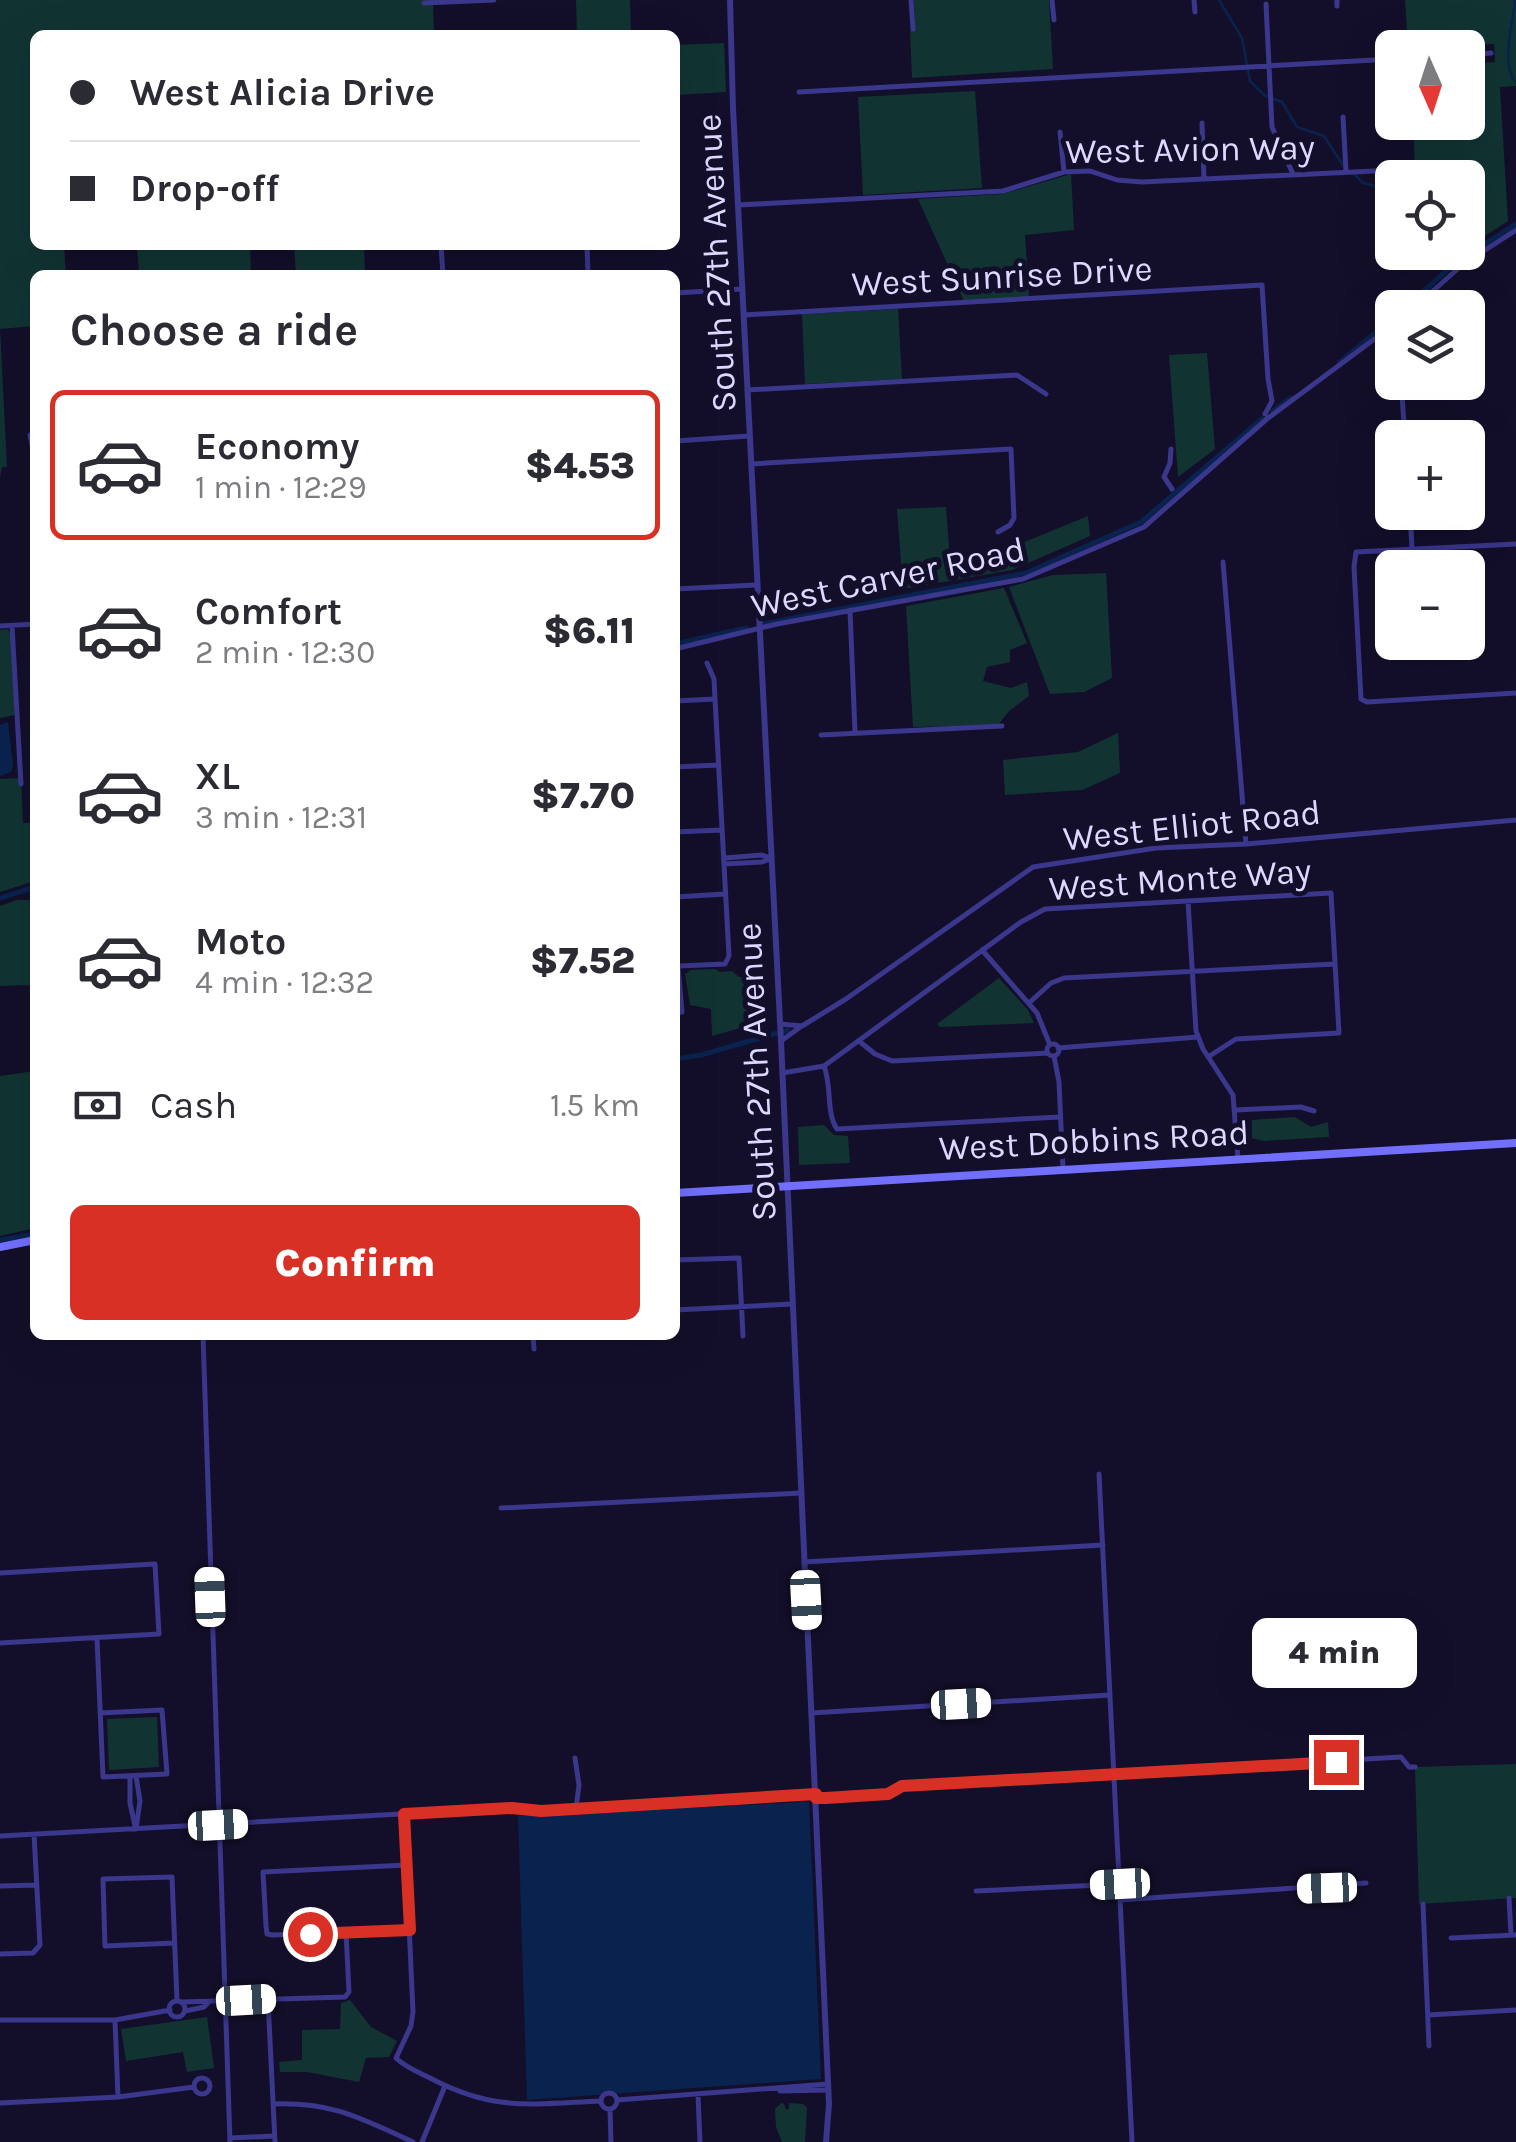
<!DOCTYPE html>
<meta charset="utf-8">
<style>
:root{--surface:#fff;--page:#f7f7f7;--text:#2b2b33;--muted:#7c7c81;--line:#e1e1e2;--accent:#d93025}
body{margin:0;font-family:Karla,sans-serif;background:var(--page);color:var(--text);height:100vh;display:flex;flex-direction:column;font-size:38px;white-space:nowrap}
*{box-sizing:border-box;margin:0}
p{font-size:32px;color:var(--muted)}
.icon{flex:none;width:55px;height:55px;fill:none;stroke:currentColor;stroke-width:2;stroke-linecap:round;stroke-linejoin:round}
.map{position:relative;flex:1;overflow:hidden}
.panel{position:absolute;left:30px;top:270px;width:650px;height:1070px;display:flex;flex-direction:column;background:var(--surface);border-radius:15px;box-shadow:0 10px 40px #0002}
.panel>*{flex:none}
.top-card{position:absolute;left:30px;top:30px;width:650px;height:220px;border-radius:15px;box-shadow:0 10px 40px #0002;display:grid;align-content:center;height:220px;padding:0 40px;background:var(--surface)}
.needle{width:65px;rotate:177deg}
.fabs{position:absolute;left:1375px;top:30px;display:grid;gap:20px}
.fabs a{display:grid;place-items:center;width:110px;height:110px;border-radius:15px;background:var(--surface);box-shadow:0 10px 40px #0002;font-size:50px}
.end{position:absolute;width:45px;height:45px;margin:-22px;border:12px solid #d93025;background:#fff;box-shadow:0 0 0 5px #fff}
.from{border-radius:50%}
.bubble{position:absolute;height:70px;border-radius:15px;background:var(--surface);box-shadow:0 10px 40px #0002;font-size:32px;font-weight:800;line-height:70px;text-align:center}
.car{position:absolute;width:30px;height:60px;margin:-30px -15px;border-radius:12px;box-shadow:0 0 8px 2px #0007;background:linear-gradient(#fff 24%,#345 0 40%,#fff 0 76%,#345 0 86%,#fff 0)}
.top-card b{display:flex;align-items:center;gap:35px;height:95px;font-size:38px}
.top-card b+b{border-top:2px solid var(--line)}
.top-card i{width:25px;height:25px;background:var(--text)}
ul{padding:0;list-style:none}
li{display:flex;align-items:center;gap:30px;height:150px;margin:0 20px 15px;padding:0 20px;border:5px solid transparent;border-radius:15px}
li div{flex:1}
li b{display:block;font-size:38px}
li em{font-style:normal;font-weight:800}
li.selected{border-color:var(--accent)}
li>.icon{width:90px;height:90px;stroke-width:1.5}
h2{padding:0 40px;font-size:45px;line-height:120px}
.pay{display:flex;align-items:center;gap:25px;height:110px;padding:0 40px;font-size:38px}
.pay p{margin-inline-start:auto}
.button{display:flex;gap:20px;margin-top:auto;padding:20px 40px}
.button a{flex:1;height:115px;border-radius:15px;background:var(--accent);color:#fff;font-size:40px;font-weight:800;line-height:115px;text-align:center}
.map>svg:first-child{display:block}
.green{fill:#113433}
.water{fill:#09234e}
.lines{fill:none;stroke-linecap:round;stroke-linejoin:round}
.stream{stroke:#09234e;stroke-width:2.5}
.canal{stroke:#09234e;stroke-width:5}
.minor{stroke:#3a378c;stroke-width:5}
.tertiary{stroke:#3a378c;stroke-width:6}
.secondary{stroke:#726fff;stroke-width:8}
.route{stroke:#d93025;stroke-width:12}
.labels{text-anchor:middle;stroke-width:10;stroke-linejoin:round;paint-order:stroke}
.street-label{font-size:35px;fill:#dcd8ff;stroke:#130f2a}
</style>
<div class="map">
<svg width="1516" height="2142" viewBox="0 0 1516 2142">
<rect width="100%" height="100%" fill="#130f2a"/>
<path class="green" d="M0,0H433L434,35H35V245H64L66,275H35V326L0,329L7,467H2L0,477Z
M576,0H630L631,35H577Z
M914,0H1049L1053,69L912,78L910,30H915Z
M1405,0H1516V86L1500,87L1508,221L1468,247V178L1445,177L1444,168L1415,170L1413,123L1468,122V64L1495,62L1494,44L1408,47Z
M724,43L726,92L675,95V45Z
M975,91L982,188L863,195L858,97Z
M1071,174L1074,230L1025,235L1029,297L964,301L918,199L1003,194Z
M137,245H250L251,275H139Z
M294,245H364L365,275H296Z
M898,309L902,379L805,384L802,314Z
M1207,353L1215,449L1178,477L1169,355Z
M946,507L950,561L998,553L1088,516L1090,536L1012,570L903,589L897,509Z
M1106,573L1112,678L1084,692L1050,694L1009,587L1053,575Z
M1004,588L1027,643L1010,650V662L987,667L983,681L1011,688L1027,682L1029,696L1009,711L998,725L913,727L906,606Z
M8,629L11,636L15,715L0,718V630Z
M1118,733L1120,773L1082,790L1005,795L1003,760L1078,752Z
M21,778L23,823H35V881L0,892V779Z
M17,900H35V1051L31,985L0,986V906Z
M715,969L720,972L732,971L739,977L763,976L765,1021L712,1036L711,1009L690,1005L685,974L691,970Z
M999,978L1028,1010L1034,1023L940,1027L937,1024Z
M35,1071V1228L0,1236V1076Z
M1295,1117L1311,1127L1328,1122L1329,1137L1263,1141L1252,1138V1120Z
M824,1125L834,1135L848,1136L850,1163L799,1165L798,1127Z
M157,1717L159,1767L109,1770L107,1719Z
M1516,1764V1898L1419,1904L1415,1767Z
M350,2000L371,2027L397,2041L389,2057L366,2058L359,2082L307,2072H280L279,2062L302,2060V2030L340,2029L341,2003Z
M207,2017L214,2068L187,2072L183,2052L126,2061L121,2029Z
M781,2103L784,2104L786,2110L789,2109V2103L803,2104L807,2108L805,2142H782L776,2127L775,2109Z"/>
<path class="water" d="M8,722L13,765L11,772L0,776V725Z
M809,1802L821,2079L527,2100L518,1816Z"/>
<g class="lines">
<path class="stream" d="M1219,0L1242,38L1250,81L1264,95L1282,102L1297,127L1324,136L1344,167
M1515,0C1513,24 1500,64 1516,83
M1354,174L1363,183L1392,190
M1447,252L1452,266"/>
<path class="canal" d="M1405,308L1455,263L1516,224
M1340,362L1392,319
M1273,411L1291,398
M763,624L1026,573L1141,522L1262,419
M675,644L746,628
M0,898L35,887
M675,1059L701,1055L788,1030
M0,1240L35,1234"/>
<path class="minor" d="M911,0L913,29
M1052,0L1054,20
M1194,0L1195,12
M1337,0V6
M424,3L494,0
M1266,4L1272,127L1293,174
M1468,55L1491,53
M799,92L1392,59
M1343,117L1346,171
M1202,123L1204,179
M1060,132L1064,172
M738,205L1003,191L1064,172L1090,171L1117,180L1142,182L1395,170L1404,165
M441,245L443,275
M587,245L588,275
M675,293L742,289
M1414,308L1462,265L1516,230
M744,315L1262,285L1268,379L1272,401L1265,414
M1401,382L1405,438
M747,390L1017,375L1046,394
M30,435L35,460
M675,441L749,436
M1171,449L1170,463L1164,477L1172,489
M751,464L1011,449L1014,518L1010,525L998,532
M1410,512L1412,549
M1516,544L1356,552L1354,567L1361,699L1367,702L1516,693
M1223,562L1246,844
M675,589L756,585
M850,610L855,732
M0,626L35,624
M12,626L21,784
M675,649L777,624L1023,579L1144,527L1268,418L1392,326
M675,701L715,699
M821,735L1002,726
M675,767L719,765
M675,832L722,830
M725,858L762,855L771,858
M724,864L762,862L770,859
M675,897L725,894
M1188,901L1196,1031L1203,1049L1233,1095L1238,1159
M982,950L1037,1013L1050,1045
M1029,1003L1051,983L1064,978L1335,964
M675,1013L682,1012L678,966L725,964L729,956L715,699L714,679L707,663
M780,1024L802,1026L846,999L1033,867L1156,848L1246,844L1516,820
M781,1041L799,1028
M859,1041L875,1054L892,1061L1048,1053
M1047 1050a6 6 0 1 1 12 0a6 6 0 1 1-12 0Z
M1058,1048L1198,1037
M1054,1056L1059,1082L1063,1170
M824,1066C832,1086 826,1114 837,1129L1060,1117
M782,1073L824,1066L1021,922L1045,909L1331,893L1339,1033L1236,1039L1208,1057
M1236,1110L1301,1107L1314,1111
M675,1260L739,1258L743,1336
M675,1310L792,1304
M203,1335L230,2142
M533,1335L534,1349
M1099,1474L1132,2142
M501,1508L801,1493
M804,1562L1103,1545
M0,1573L155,1564L159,1634L0,1643
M97,1638L103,1777L167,1774L162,1710L100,1713
M811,1713L1110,1695
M575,1758L579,1785L576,1809
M130,1777V1803L135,1826
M816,1799L888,1794L901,1786L1401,1757L1409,1767H1415
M404,1815L413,2012L411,2026L396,2058C405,2067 418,2072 430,2078C494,2112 532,2104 601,2101
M136,1829L140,1801L136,1776
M0,1836L511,1808L541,1811L815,1794
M407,1865L263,1872L266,1926L267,1934L273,1935L409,1930
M0,1886L37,1885
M976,1891L1120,1884
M1509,1898L1511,1935
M1120,1900L1366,1883
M1423,1904L1429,2046
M1451,1938L1516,1935
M174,1943L105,1946L103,1879L172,1877L177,2001
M0,1954L33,1953L40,1945L34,1834
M268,2000L275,2142
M169 2009a8 8 0 1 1 16 0a8 8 0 1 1-16 0Z
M182,2002L345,1997L349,1992L346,1932
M185,2011L204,2007L209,2002
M1428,2015L1516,2010
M0,2020H115L170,2010
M115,2020L118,2097
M194 2086a8 8 0 1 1 16 0a8 8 0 1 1-16 0Z
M780,2091L828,2090
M601 2101a8 8 0 1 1 16 0a8 8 0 1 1-16 0Z
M698,2095L700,2142
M617,2100L828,2084
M0,2103L118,2097L194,2087
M273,2104C333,2102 360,2118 413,2142
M610,2109L611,2142
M230,2138L274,2136
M422,2142L445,2086"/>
<path class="tertiary" d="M730,0L733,108L781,1041L829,2104L826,2142"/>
<path class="secondary" d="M675,1193L1516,1143
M0,1247L35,1240"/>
</g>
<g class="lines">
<path class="route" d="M310,1934L410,1930L404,1814L512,1808L541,1811L816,1794V1798H826L888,1794L902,1786L1336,1762"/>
</g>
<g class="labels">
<g class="street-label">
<text transform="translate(1190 149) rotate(-1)" y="12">West Avion Way</text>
<text transform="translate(716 263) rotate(-93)" y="12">South 27th Avenue</text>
<text transform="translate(1002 276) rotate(-3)" y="12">West Sunrise Drive</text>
<text transform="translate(888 577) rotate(-12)" y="12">West Carver Road</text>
<text transform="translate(1192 825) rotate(-6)" y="12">West Elliot Road</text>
<text transform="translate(1180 879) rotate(-4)" y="12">West Monte Way</text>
<text transform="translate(756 1072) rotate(-93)" y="12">South 27th Avenue</text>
<text transform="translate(1094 1140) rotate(-3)" y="12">West Dobbins Road</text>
</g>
</g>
</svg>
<div class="fabs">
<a><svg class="needle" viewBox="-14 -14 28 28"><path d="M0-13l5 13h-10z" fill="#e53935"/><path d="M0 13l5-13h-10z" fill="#7c7c81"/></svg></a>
<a><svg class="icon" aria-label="locate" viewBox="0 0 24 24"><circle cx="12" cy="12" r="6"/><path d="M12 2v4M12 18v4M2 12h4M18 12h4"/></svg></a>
<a><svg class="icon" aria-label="layers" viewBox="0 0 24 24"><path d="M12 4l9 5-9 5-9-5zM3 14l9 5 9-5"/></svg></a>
<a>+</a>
<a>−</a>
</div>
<i class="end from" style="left:310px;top:1934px"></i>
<i class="end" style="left:1336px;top:1762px"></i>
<div class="bubble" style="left:1252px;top:1618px;width:165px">4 min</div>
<i class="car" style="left:210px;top:1597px;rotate:358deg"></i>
<i class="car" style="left:806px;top:1600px;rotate:177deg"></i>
<i class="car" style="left:961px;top:1704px;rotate:87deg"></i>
<i class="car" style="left:218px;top:1825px;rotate:87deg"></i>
<i class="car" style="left:1120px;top:1884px;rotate:267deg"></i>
<i class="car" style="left:1327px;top:1888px;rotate:268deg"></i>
<i class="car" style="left:246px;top:2000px;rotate:87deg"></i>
<div class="top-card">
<b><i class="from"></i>West Alicia Drive</b>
<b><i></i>Drop-off</b>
</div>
<section class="panel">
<h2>Choose a ride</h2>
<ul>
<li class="selected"><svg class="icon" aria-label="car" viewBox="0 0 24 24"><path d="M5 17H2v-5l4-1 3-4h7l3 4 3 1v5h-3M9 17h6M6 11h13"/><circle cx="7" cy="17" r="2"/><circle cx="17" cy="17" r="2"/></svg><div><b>Economy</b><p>1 min · 12:29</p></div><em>$4.53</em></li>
<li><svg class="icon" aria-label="car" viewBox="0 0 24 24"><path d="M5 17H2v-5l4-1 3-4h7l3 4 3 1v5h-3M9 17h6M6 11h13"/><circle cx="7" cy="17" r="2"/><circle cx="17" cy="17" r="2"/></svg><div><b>Comfort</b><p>2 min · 12:30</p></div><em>$6.11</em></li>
<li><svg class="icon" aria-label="car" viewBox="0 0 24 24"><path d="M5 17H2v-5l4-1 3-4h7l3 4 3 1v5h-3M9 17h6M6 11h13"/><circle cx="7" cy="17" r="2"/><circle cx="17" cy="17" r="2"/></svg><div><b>XL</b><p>3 min · 12:31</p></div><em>$7.70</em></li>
<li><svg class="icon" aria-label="car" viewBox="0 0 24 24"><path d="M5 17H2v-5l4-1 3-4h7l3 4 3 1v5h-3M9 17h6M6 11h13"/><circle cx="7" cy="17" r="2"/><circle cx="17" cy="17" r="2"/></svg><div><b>Moto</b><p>4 min · 12:32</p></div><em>$7.52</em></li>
</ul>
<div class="pay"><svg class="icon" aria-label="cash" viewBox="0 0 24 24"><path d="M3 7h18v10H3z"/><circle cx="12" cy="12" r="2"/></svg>Cash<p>1.5 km</p></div>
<div class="button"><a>Confirm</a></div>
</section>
</div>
